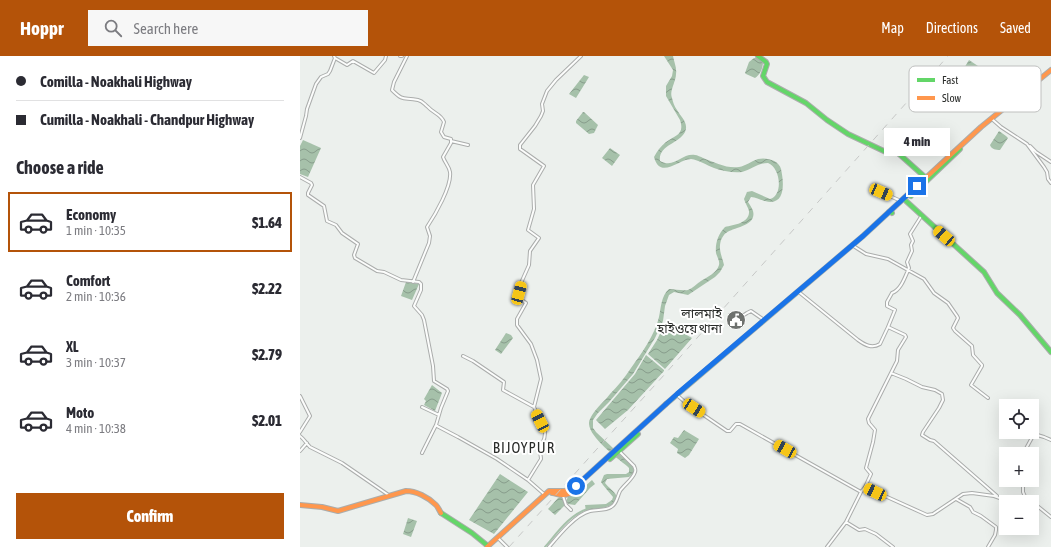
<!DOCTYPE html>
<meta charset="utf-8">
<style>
:root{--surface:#fff;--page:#f7f7f7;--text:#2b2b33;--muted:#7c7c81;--line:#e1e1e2;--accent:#b45309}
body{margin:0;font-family:"Asap Condensed","Noto Sans Bengali",sans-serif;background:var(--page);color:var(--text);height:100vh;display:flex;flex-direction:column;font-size:15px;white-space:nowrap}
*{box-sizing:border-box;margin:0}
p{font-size:13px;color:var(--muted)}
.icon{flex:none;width:22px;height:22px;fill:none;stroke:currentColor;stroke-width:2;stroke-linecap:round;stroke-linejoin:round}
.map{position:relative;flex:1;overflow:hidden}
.sheet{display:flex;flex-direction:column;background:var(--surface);width:300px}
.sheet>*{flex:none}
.top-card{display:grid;align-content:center;height:88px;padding:0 16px;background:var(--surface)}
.buttons{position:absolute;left:699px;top:343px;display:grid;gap:8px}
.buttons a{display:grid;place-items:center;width:40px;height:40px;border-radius:0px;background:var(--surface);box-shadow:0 4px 16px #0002;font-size:20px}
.end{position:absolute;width:18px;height:18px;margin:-9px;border:5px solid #1a73e8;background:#fff;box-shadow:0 0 0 2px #fff}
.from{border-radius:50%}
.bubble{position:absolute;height:28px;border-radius:0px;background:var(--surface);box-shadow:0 4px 16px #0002;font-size:13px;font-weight:800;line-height:28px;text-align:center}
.car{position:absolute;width:12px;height:24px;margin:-12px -6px;border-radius:5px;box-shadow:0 0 3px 1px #0007;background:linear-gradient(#f5c518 24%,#345 0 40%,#f5c518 0 76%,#345 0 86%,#f5c518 0)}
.top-card b{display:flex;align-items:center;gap:14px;height:38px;font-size:15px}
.top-card b+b{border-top:1px solid var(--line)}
.top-card i{width:10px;height:10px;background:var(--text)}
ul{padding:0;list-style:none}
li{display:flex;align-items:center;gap:12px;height:60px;margin:0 8px 6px;padding:0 8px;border:2px solid transparent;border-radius:0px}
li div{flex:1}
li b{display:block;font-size:15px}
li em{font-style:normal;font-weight:800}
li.active{border-color:var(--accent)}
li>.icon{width:36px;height:36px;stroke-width:1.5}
h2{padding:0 16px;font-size:18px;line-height:48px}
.cta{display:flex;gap:8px;margin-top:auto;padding:8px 16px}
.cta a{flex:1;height:46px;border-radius:0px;background:var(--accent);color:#fff;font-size:16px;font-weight:800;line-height:46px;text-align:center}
header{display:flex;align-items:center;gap:24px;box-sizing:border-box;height:56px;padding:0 20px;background:var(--accent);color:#fff}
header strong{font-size:19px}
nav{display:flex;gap:22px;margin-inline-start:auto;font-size:14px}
.search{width:280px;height:36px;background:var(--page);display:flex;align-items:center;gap:10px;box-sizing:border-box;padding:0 14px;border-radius:0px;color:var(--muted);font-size:15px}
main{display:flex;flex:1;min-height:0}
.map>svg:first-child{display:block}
.water{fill:url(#water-waves)}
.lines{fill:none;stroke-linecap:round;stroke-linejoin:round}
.canal{stroke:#a6c1aa;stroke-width:2}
.street-casing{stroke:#abadac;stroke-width:4}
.fast-casing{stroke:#abadac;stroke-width:6}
.slow-casing{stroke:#abadac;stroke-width:6}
.street{stroke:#fcfdfc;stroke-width:2}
.fast{stroke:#63d668;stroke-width:4}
.slow{stroke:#ff974d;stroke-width:4}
.rail{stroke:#c7c8c7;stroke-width:1;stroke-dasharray:7 7;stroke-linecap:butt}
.route{stroke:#1a73e8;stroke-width:5}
.labels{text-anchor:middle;stroke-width:4;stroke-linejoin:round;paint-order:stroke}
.poi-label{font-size:13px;fill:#2a2c2a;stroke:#fff;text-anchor:end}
.quarter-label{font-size:15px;letter-spacing:1px;fill:#2a2c2a;stroke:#fff}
.key{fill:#fff;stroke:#bfc0bf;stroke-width:1}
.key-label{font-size:11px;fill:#2a2c2a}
</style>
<header>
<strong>Hoppr</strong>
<div class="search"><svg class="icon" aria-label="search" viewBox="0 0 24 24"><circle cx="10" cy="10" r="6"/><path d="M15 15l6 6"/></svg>Search here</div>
<nav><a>Map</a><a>Directions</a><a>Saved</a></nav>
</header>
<main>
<section class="sheet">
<div class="top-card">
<b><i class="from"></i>Comilla - Noakhali Highway</b>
<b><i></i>Cumilla - Noakhali - Chandpur Highway</b>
</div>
<h2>Choose a ride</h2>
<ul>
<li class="active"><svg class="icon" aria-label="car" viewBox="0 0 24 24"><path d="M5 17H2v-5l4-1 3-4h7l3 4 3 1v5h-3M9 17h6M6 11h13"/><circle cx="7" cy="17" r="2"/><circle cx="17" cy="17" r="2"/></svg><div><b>Economy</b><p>1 min · 10:35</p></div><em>$1.64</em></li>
<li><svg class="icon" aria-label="car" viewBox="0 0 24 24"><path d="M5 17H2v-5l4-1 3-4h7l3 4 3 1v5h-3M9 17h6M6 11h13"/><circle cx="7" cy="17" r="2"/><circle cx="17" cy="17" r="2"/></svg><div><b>Comfort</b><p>2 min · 10:36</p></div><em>$2.22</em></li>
<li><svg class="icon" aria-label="car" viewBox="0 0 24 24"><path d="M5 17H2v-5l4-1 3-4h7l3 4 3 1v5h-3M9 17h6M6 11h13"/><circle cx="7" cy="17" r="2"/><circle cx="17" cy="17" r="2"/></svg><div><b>XL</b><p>3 min · 10:37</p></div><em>$2.79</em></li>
<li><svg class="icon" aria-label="car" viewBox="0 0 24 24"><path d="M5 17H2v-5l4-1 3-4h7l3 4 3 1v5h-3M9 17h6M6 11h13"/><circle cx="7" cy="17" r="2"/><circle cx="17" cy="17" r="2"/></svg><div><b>Moto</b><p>4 min · 10:38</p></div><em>$2.01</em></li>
</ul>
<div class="cta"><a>Confirm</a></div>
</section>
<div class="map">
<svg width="751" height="491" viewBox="0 0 751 491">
<defs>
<pattern id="water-waves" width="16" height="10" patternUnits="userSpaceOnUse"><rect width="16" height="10" fill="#a6c1aa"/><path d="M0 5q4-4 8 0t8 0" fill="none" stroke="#879d8b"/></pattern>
</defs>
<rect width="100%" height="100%" fill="#ecf0ed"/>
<path class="water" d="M364,0H373C374,6 377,12 376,18C376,26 369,35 372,42C373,46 374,50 377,54C381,61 389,67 385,76C379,88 358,89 360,105C375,113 381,97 395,99C397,99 401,101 403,102C414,106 427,113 439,111C446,110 451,105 458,103C466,101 479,104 481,113C484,126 486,151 465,145C460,144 456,141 451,141L448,146C450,149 452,152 453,155C457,170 434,171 426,177C424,178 422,182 421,184C418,194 422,200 424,209L420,216L415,221L388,239L374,236L369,239L365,250L363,265L355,282L333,318L309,346L298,357L293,364V372L296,376L332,410C336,415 333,418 329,421L307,423L305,427C308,431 315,436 316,439C322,452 293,453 286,455L285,449L306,448L312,444L313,441L303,429L301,426L304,419L307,418H326L329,416V412L327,410C317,402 290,382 289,368C289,358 304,346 310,338C318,330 325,321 331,312C341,298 355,279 359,261C361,252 361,240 369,233C375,233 382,235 388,234C393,232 396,228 401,225C407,221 417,217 419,209C420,205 417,201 416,197C415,188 418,178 425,171C434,169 450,167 449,155C448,151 445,147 444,143L447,136L452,135L470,143C484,139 480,111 468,107C457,107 451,114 442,116C433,117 422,115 414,112C406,109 399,104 391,103C379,103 360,124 354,101C357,95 361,90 366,86C375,79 385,79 380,64L366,40V30L372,20L373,14Z
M454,2H457L463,6C463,12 460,19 455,22L446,18L445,17L449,6Z
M669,4L681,12L673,24L661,17Z
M284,19L289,21L276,42L269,38Z
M283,56H284L298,69L294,77L289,78L276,67V65Z
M699,75L706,80L708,82L700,94C696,94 691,93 690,89Z
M3,84L21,92L8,121L0,118V90Z
M310,92L320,99L312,110L302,102Z
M106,226L119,228L112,244L101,240Z
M365,267L392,282L365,313L348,298L357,284Z
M206,277L211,279L213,282L201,298L195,294Z
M346,299L364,314V315L328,354L305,373L296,364L335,318Z
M132,329L142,337L135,355L124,349L126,345L124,343Z
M384,374L399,383L389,399L385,402L377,397L378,393L370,387L374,381L378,382Z
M200,418L228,436L194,478L169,464Z
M292,424L295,428L290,432L275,449L268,448L266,445L268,441L282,433Z
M260,441H262L265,449L255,459L248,453L258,442Z
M108,462L117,465L111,481L103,478Z"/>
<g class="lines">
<path class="canal" d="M245,491C257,477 270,458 288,453"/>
<defs>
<path id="street" d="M34,0L35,2L47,9L53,5L74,17L85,4L86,0
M100,0H102
M107,0L94,26L92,34C104,46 103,41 118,44C123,45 124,48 128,51C133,57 141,58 144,66L141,76L144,81L151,83V87L143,101C145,107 149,110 150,116C152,130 135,159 127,171L130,180L129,187L113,226
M648,25L655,17L661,20L676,32L704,52
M693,64L701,71L727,88L744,111L747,116L748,123L751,127
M0,82L6,60L7,53L16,28L21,21L28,18L30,15L35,2
M151,85L168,89
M730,90L736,96L751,106
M0,121L11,127L12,129L8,137V139L24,150L27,165L36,169L42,177L58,188L54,199L55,202L77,215L84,216L101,224L119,226L121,228V234L114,250L122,259L124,264L133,310L134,325L147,333L148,335L141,352L136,369L137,370L158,381L197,403L228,424L244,438
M581,136L601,145
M555,191L566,198L588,203L624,223L634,237L648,247L657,260L658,262L653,272L655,275L672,290L673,299L682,309V310L671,329L688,342
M500,237L558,284C565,289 572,293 580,288L588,271
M441,261L447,257L451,255L464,264
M163,300L173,305L204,326L203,334L234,351
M591,317L606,323L622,331L635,334L642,338L643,344L639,352L623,376L622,379L630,384L634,385L697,440
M0,340L10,360L0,376
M378,340L386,347L427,375H430L436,368H440L561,436L565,431L627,459L633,458L663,438L672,437L694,440L708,445L712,446
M122,351L139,359
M0,380C4,383 6,387 10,391L42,407L90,440
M0,395L7,387
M122,397L136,369
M723,398L734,378L744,381L751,384
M228,424L241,403C241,400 240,398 240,396C239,389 246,386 245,375L234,351L241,323L237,304L231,288L217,269V263L226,247L219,242V237L221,227L229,209L230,195L239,182L228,174L234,153L233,129L244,110L223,95L220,93V89L235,70L241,60L243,55L242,48L247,35L256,24L281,0
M723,424V436L727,445
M565,431L571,418L566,412L573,386L575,374L569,367L568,363L597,305L598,294L606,281L605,279L588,271L595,254L587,250V246L592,237C601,234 605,221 609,212L607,206L612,195L611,189L613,185L610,178L622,159
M263,440L266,449L271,454
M656,443L670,451L673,456L681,460L696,471V474L695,479L688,491
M719,446L730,444L751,461
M546,466L559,474L565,473L576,478L593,491
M199,483L207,491
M249,491C259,479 275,459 290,455C297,453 305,455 311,451C317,448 317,441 320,435C324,429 333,423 335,416C336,413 335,413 334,410L320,396
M527,491L546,466L561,436"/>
<path id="fast" d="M458,0L466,6L467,8L463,20L467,26L506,47L527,64L548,78L588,97L594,96L598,97L626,122
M617,134L660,93
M609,139L611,140
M606,145L684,216L697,237L720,259L751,296
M591,155L592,157
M366,348L563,180L589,156
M310,403L338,378
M141,457L172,477L188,490"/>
<path id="slow" d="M589,156L681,71L751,14
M252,437C255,437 259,439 262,439C269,440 275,434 280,430
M0,449L22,451L38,455L106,435C116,435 128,441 136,449C138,451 139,454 141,457
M187,491L249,435H265L276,430L366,348"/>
</defs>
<use href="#street" class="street-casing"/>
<use href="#fast" class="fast-casing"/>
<use href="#slow" class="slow-casing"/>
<use href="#street" class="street"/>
<use href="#fast" class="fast"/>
<use href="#slow" class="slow"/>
<path class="rail" d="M209,491L305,384L365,318L648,0"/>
</g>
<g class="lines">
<path class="route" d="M276,430L377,338L563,180L617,130"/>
</g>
<defs>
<symbol id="civic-disc" viewBox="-11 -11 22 22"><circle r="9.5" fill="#6e716e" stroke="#fff"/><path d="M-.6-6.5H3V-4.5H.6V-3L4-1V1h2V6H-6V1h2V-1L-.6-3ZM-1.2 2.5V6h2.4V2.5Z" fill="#fff"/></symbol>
</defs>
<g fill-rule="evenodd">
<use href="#civic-disc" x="425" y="253" width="22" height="22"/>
</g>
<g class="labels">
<g class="poi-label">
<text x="422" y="262">লালমাই<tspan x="422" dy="15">হাইওয়ে থানা</tspan></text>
</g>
<g class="quarter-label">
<text x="224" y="397">BIJOYPUR</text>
</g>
</g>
<rect x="609" y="10" width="132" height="46" rx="6" class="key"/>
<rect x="617" y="22" width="18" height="4" fill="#63d668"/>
<rect x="617" y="40" width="18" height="4" fill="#ff974d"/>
<g class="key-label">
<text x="642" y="28">Fast</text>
<text x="642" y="46">Slow</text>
</g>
</svg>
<div class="buttons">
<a><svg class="icon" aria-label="locate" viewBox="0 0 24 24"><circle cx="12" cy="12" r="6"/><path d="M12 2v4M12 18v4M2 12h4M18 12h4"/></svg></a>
<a>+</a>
<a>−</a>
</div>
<i class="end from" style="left:276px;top:430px"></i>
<i class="end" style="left:617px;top:130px"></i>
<div class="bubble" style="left:584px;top:72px;width:66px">4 min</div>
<i class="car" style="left:581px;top:136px;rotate:113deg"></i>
<i class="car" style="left:644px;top:180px;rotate:311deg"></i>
<i class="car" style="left:219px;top:237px;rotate:15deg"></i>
<i class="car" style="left:394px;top:352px;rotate:123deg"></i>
<i class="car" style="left:240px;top:365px;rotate:333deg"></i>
<i class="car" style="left:485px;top:393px;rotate:299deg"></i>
<i class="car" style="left:575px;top:436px;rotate:295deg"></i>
</div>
</main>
